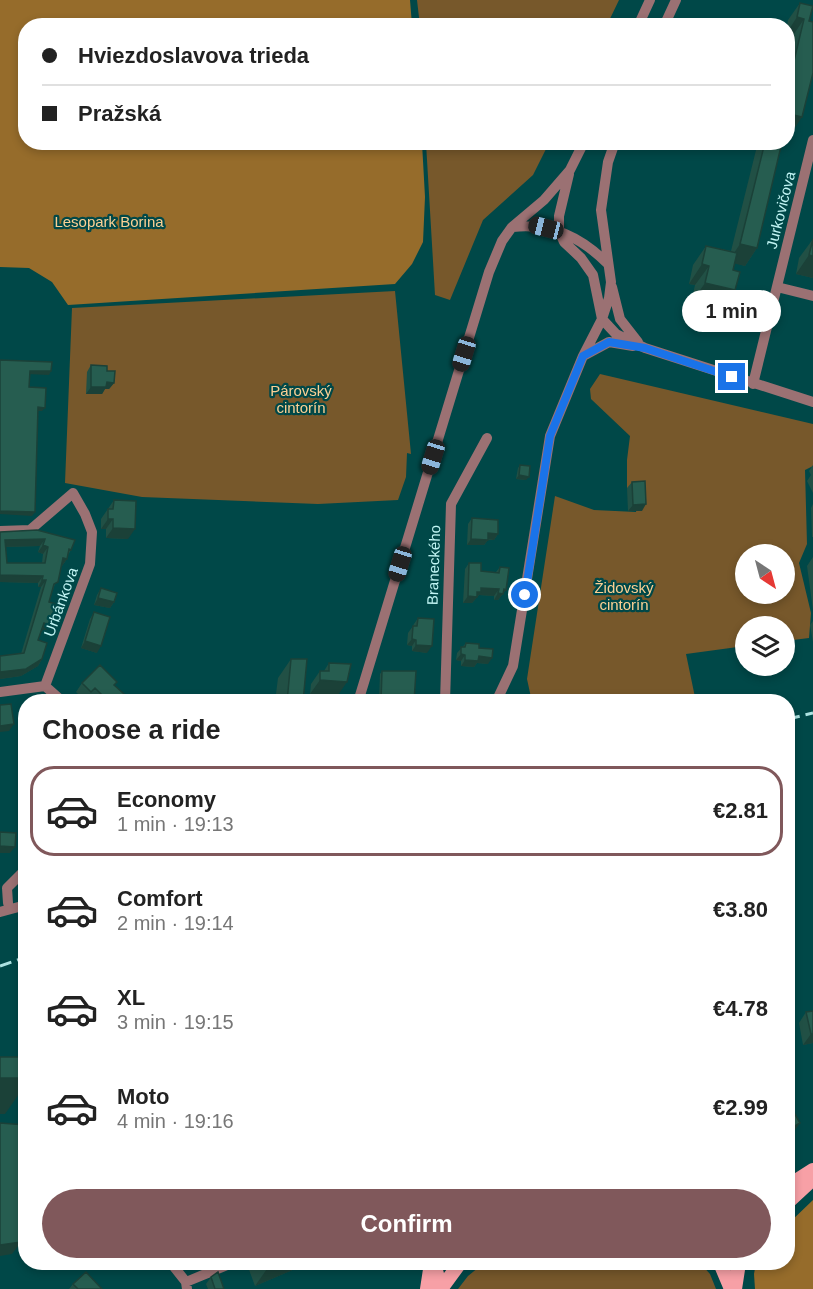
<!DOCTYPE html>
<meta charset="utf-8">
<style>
:root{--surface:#fff;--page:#f6f6f6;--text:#222;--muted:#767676;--line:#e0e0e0;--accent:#80585b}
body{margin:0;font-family:Helvetica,sans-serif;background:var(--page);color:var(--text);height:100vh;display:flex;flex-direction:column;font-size:22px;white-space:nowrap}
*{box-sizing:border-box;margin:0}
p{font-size:20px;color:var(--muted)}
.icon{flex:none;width:33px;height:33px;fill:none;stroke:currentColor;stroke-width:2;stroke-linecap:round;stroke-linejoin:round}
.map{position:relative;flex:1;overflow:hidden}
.sheet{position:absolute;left:18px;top:694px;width:777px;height:576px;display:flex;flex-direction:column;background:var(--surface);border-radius:24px;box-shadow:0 3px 9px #0003}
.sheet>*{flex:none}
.banner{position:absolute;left:18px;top:18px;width:777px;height:132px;border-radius:24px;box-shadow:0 3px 9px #0003;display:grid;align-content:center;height:132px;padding:0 24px;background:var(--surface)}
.needle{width:39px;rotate:144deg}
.buttons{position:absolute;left:735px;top:544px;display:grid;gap:12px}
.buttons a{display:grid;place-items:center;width:60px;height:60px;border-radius:50%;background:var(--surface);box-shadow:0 3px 9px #0003;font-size:30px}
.end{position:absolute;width:27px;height:27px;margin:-14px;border:8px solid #1a73e8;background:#fff;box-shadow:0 0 0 3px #fff}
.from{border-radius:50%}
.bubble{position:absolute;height:42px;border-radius:21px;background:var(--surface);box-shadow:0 3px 9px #0003;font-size:20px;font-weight:800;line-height:42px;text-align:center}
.car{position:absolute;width:18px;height:36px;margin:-18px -9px;border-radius:8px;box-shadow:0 0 4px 2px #0007;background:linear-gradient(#222 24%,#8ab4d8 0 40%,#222 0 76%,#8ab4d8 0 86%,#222 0)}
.banner b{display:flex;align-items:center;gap:21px;height:57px;font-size:22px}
.banner b+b{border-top:2px solid var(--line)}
.banner i{width:15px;height:15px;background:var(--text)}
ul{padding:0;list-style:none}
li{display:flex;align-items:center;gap:18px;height:90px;margin:0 12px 9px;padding:0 12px;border:3px solid transparent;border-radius:24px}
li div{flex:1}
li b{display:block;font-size:22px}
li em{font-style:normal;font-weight:800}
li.selected{border-color:var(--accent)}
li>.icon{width:54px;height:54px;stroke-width:1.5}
h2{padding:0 24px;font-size:27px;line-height:72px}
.cta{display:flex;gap:12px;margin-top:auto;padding:12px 24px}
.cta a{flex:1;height:69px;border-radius:36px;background:var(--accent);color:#fff;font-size:24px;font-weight:800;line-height:69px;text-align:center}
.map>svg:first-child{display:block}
.green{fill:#77582b;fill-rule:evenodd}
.forest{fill:#966c2b}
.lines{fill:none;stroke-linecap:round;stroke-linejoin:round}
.minor{stroke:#9b7173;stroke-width:10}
.major{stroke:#f7a0a6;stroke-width:14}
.rail{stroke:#ace2e1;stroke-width:3;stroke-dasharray:12 6;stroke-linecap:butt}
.wall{fill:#215045;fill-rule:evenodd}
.shaded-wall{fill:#1b4138}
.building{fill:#265d50;stroke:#1b4138;stroke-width:1.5;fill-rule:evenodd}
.route{stroke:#1a73e8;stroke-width:8}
.labels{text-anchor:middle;stroke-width:4.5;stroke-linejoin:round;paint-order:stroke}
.street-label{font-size:15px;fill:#c1f5f4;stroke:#004848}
.park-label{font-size:15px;fill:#fbd094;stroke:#004848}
</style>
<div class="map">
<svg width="813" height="1289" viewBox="0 0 813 1289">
<rect width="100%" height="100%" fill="#004848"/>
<path class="green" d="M417,0H619L607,25L420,26Z
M426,143H549L533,175L483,220L450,300L435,295Z
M395,291L411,454L407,453L406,477L398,500L318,504L142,497L65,483L72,308Z
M600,374L813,424V466L805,470L807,544L799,563L811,613L809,638L785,641L784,627H746L745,646L686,654L696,702H532L527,679L555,496L594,510L636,512L640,488H627V460L630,436L591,399L590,389ZM746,555H784V594H746Z
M484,1263H700L710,1274L716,1289H458L468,1276Z"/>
<path class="forest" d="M0,0H410L412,25L26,26V142L422,143L425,197L423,242L412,264L395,284L68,305L52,282L29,268L0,267Z
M813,1200V1289H755L754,1274L756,1263H788V1224Z"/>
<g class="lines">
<path class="minor" d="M638,26L650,0
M664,26L676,0
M569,174L559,216V231L564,242L581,258L593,275L602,319L616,334L645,348L813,402
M513,227C552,223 581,237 608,264
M612,287L620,319L638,342
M777,287L813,296
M583,356L609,342L633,346
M753,384L813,140
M0,531L30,530L73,493L85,514L92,532L90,564L45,686
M45,686L63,702
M0,692L45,686
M358,702L489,272L502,241L512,227L544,200L570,170L584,142
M445,702L451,504L487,438
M496,702L513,666L550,436L583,356L602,319L609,298L611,282L601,210L608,162L615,142
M8,903L7,888L26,869
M0,912L26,905
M171,1263L186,1282
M187,1289L186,1282L232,1263"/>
<path class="major" d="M788,1186L813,1170
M788,1202L813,1179
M434,1263L441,1289
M720,1263L731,1289
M427,1289L431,1263
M441,1289L460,1263
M735,1289L739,1263"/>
<path class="rail" d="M788,719L813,713
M0,966L26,957"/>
</g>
<path class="wall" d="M800,3L809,21L790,135L788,134V54L792,37L788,36V26H787L788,20Z
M758,142H782L757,248L745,266L735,263L722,310L691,303L695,285L689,284L693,265L706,246L731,251Z
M813,239V278L796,274L799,258Z
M91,365L107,371L114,383L109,389H105L102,394H86L87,372Z
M520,465L526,480L516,479L518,468Z
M813,465V493L807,481L811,475L809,471Z
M632,482L642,511H628L627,488Z
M114,500L128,539L106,538V529H101V519Z
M813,504V537H812L811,508Z
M472,518L498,534L494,540H488L484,545H467L468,524Z
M37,530L71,550L68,555L67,559L62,566H61L49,602L45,632L41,631L38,640L42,659L38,666L21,676L0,679V656L21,654L41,587H38V583L0,582V532ZM40,546L38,552L43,554L42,563H7L5,547Z
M813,557V610L807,566Z
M469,563L481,571L496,572L500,567L506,590L498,600H494V596L479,595L472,603H463L465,569Z
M101,588L114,602L110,608L94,605L97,595Z
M94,612L97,653L81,648L90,619Z
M418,618L427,653L412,651V646L407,645L408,633L413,626L414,624Z
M813,621V642L810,625Z
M466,643L479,648L488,664L477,663L474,667L461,666V661L456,660L457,653Z
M291,659L303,702H275L278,678Z
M329,663L338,695L310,694L311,684L320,671H324Z
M382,671L414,702H379L380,674Z
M117,682L114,685L133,702H94L89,697L85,701L76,692L82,683Z
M26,825V837L20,831Z
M813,1011V1043L803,1045L799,1023L806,1012Z
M251,1263H309L255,1286L248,1267Z
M211,1277L224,1289H208L206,1284Z
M73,1284L102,1289H69Z"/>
<path class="shaded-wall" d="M797,17L804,19L792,37L788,36V31Z
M789,114L802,117L790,135L788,134V116Z
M740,244L757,248L745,266L728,262Z
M809,255L813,256V278L796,274Z
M702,264L709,266L695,285L689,284Z
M705,283L735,290L722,310L691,303Z
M30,371H51L49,375L27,374Z
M107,382L114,383L109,389H105L102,394H86L91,387Z
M38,407L45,408L42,411H36Z
M519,475L529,477L526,480L516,479Z
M646,504L642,511H628L633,505Z
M0,511L35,512L32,516L0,514Z
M108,519H113L106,529H101Z
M113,528L135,529L128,539L106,538Z
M488,533L498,534L494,540L484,539Z
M45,539L40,546L0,547L5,540Z
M471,539L488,540L484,545H467Z
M43,545L48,547L43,554L38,552Z
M63,558L67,559L62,566L58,565Z
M0,575L43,576L38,583L0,582Z
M42,580H46L41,587H38Z
M481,588L499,589L494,596L479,595L472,603H463L468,596Z
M504,589L506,590L498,600H494L498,593Z
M98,598L114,602L110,608L94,605Z
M44,623L49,625L45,632L39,630Z
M412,639L416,640L412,646L407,645Z
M85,641L101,646L97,653L81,648Z
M416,645L432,646L427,653L412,651Z
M461,654L465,655L461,661L456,660Z
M479,656L492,658L488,664L477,663L474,667L461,666L465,660Z
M42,659L38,666L21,676L0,679V672Z
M320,680L347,682L338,695L310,694Z
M14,724L9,731L0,732V726Z
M0,846L15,847L10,853H0Z
M811,1034H813V1043L803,1045Z
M0,1078H26V1084L5,1114H0Z
M800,1123L793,1133L788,1136V1130Z
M21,1242L12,1254L0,1256V1245Z
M277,1263H309L255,1286L269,1266Z"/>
<path class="building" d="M800,3L813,6L809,21L813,22V73L802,117L789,114L788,121V86L804,19L797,17Z
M765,142H782L757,248L740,244Z
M813,239V256L809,255Z
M706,246L737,253L733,270L740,272L735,290L705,283L709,266L702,264Z
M0,360L52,362L51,371H30L29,387L46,388L45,408L38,407L35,512L0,511Z
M91,365L107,366V371H115L114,383L107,382L106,387H91Z
M520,465L530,466L529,477L519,475Z
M645,481L646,504L633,505L632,482Z
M114,500L136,501L135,529L113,528V519H108V509H113Z
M472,518L498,520V534L488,533V540L471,539Z
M37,530L75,540L71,550L69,549L67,559L63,558L58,582L54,584L49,602L56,604L49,625L44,623L38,640L47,643L42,659L26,669L0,672V656L24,653L46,580H42L43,576L0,575V532ZM45,539L43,545L48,547L45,563H7L5,540Z
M469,563H481V571L499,573L500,567L509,568L506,590L504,589L503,594L498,593L499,589L481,588V592H477V597L468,596Z
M101,588L117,593L114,602L98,598Z
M94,612L110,617L101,646L85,641Z
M418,618L434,619L432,646L416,645V640L412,639L413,626H417Z
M466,643L479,644V648L493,649L492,658L479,656L478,661L465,660V655L461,654V647H465Z
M291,659H307L303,702H287Z
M329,663L351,664L347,682L320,680V671H329Z
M100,665L117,682L114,685L133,702H109L95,688L91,692L82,683Z
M382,671H416L414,702L381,701Z
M11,704L14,724L0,726V705Z
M0,832L16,833L15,847L0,846Z
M813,1011V1034H811L806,1012Z
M0,1057H26V1078H0Z
M788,1096L789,1104L800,1123L788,1130Z
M0,1123L26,1125V1186L21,1242L0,1245Z
M268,1263H277L269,1266Z
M86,1272L102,1289H78L73,1284Z
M218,1272L224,1289H215L211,1277Z"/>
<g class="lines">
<path class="route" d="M525,595L550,436L583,356L609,342L645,348L732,377"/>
</g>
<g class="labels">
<g class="street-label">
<text transform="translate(781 210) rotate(-76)" y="5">Jurkovičova</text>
<text transform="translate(434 565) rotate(-88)" y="5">Braneckého</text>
<text transform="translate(61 602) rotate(-70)" y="5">Urbánkova</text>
</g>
<g class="park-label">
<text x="109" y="227">Lesopark Borina</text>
<text x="301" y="396">Párovský<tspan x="301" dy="17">cintorín</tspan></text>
<text x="624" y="593">Židovský<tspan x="624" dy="17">cintorín</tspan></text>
</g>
</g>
</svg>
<div class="buttons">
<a><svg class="needle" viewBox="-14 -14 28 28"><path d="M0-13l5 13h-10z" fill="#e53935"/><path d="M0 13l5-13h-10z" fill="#767676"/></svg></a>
<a><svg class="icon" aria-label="layers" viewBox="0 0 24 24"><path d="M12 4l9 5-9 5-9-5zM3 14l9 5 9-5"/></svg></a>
</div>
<i class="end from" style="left:525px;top:595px"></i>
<i class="end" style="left:732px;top:377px"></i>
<div class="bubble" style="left:682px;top:290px;width:99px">1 min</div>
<i class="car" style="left:546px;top:228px;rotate:284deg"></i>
<i class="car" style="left:464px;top:354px;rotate:197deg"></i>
<i class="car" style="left:433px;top:457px;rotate:197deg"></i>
<i class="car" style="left:400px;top:564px;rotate:197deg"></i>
<div class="banner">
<b><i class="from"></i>Hviezdoslavova trieda</b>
<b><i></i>Pražská</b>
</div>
<section class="sheet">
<h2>Choose a ride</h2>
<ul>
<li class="selected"><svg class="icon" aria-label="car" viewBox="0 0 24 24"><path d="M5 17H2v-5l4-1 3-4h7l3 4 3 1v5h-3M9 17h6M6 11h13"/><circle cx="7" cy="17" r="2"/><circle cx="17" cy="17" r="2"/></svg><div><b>Economy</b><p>1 min · 19:13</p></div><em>€2.81</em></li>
<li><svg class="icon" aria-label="car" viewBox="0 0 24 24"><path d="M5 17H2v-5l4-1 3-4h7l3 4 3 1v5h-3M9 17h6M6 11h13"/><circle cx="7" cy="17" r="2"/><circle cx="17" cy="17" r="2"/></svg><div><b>Comfort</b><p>2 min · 19:14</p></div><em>€3.80</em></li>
<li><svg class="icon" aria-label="car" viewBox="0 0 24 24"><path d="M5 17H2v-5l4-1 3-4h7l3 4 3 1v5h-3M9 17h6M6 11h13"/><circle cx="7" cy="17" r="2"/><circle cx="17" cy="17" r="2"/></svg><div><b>XL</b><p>3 min · 19:15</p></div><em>€4.78</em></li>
<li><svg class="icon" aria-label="car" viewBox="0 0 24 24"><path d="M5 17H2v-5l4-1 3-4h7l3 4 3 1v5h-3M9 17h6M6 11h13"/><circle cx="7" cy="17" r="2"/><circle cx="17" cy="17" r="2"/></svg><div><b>Moto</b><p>4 min · 19:16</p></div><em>€2.99</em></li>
</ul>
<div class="cta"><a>Confirm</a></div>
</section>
</div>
